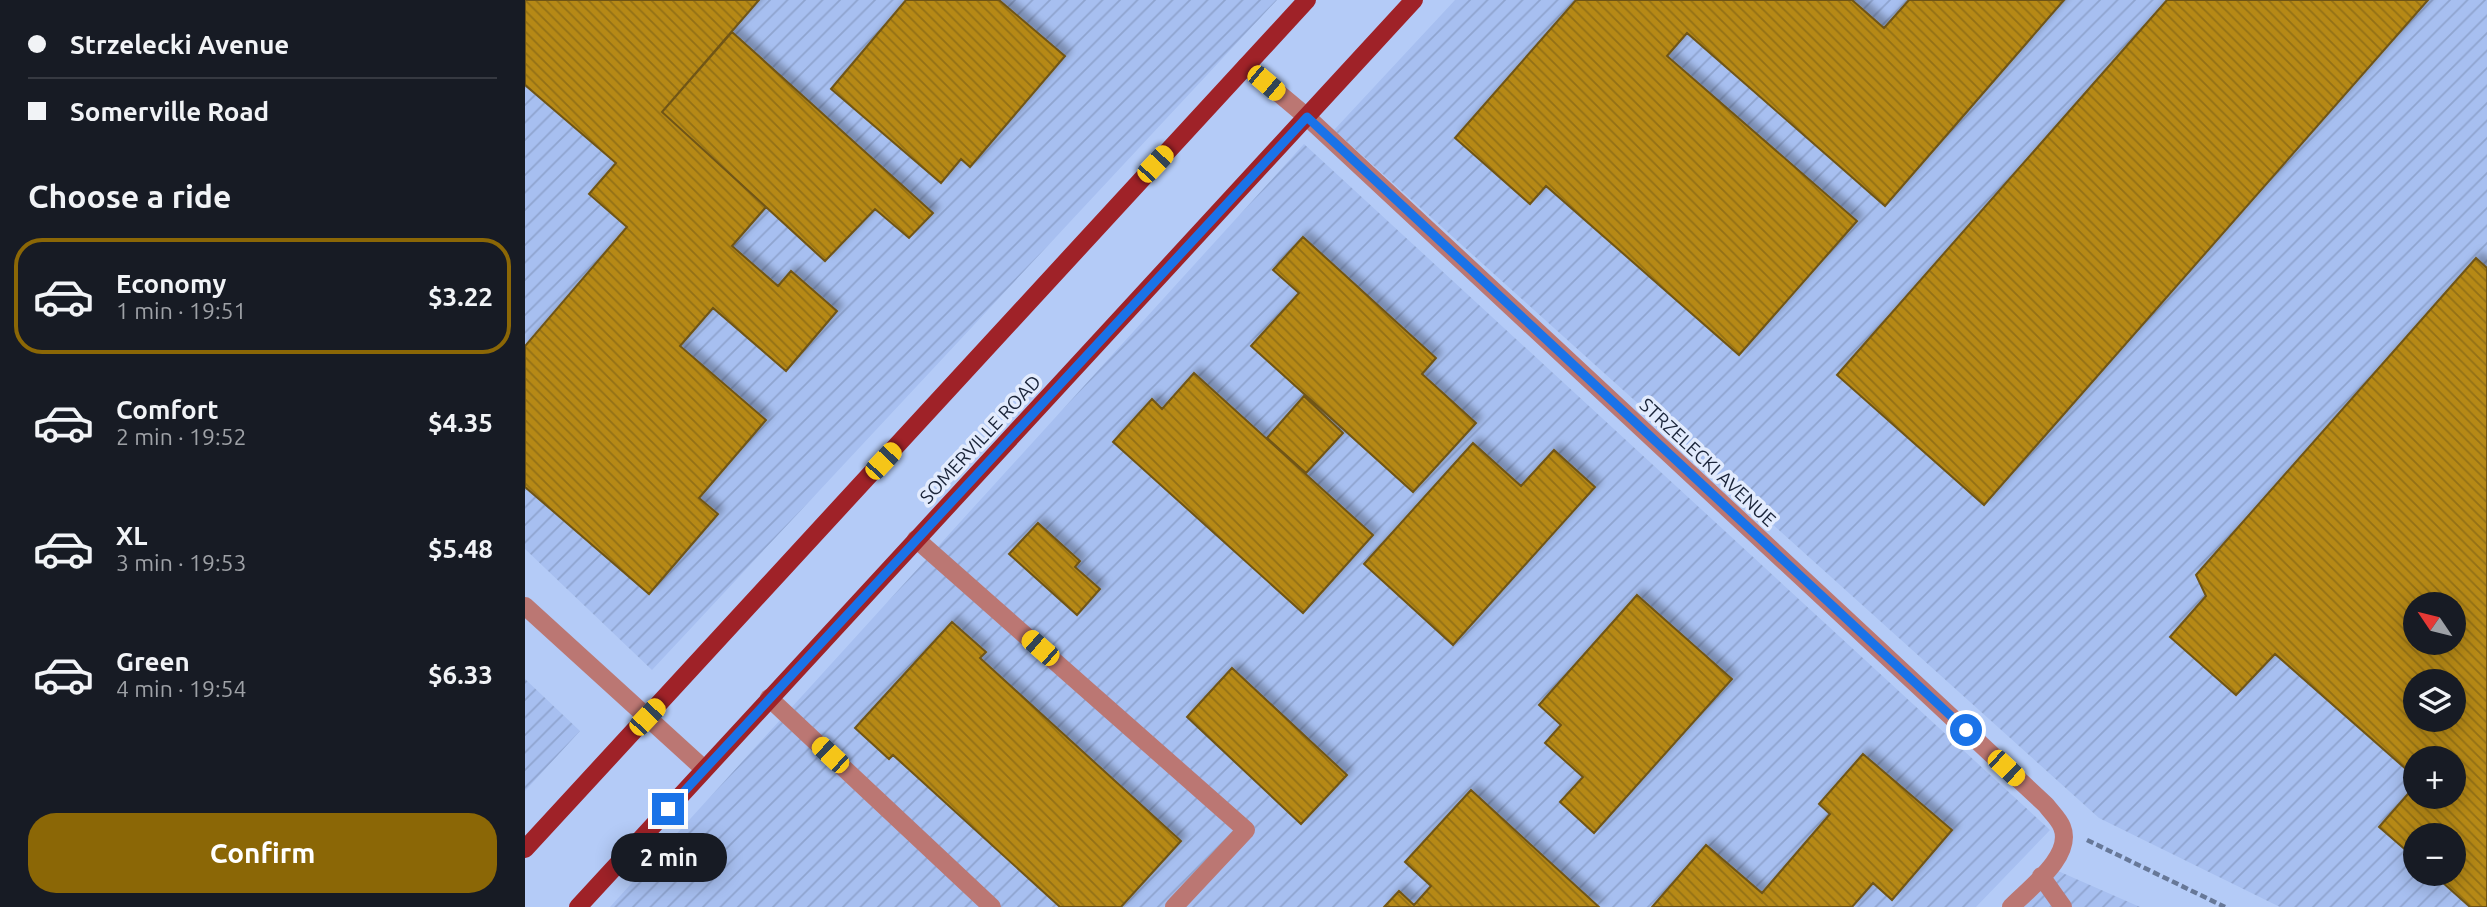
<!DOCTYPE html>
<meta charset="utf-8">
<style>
:root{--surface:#171b24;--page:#20242c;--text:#f1f3f6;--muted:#9ea1a6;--line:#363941;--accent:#8b6706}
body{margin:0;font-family:Ubuntu,sans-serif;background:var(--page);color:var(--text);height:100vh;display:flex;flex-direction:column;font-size:26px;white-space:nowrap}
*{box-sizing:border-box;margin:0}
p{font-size:23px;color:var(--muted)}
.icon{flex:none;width:38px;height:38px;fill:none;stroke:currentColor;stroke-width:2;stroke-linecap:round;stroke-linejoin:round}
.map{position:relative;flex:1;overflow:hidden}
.details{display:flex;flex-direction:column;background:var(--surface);width:525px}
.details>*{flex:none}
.guide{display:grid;align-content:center;height:154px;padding:0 28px;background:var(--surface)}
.needle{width:46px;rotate:305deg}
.tools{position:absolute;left:1878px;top:592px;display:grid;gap:14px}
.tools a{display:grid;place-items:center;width:63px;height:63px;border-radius:50%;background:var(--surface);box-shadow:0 4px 18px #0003;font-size:35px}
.end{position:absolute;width:32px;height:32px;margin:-16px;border:9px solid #1a73e8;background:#fff;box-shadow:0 0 0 4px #fff}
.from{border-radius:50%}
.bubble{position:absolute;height:49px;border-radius:24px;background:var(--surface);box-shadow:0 4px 18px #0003;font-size:23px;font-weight:600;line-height:49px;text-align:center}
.car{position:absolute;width:21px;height:42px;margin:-21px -10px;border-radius:9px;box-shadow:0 0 5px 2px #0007;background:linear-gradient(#f5c518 24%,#345 0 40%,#f5c518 0 76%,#345 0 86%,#f5c518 0)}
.guide b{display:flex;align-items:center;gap:24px;height:66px;font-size:26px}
.guide b+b{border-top:2px solid var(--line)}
.guide i{width:18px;height:18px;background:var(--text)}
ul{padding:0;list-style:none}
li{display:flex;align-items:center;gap:21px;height:116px;margin:0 14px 10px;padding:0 14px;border:4px solid transparent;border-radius:28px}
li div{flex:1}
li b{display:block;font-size:26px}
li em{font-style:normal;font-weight:600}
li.current{border-color:var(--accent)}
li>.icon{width:63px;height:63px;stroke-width:1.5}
h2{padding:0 28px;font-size:32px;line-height:84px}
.button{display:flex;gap:14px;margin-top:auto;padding:14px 28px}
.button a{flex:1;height:80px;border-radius:28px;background:var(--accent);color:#fff;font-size:28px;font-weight:600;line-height:80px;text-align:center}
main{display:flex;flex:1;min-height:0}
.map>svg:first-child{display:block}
.industrial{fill:url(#industrial-furrows);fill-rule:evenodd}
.building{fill:url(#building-back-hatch);stroke:#6f5517;stroke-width:2;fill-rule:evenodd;filter:url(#shadow)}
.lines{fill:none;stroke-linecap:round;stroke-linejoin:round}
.path{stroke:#677898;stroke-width:4.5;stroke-dasharray:7 3.5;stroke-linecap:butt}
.minor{stroke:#bb7773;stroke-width:18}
.major{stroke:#9f2228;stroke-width:18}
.route{stroke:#1a73e8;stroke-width:9}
.labels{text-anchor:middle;stroke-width:7;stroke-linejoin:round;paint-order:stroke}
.street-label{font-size:19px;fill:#1a2439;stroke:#e2ebfd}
</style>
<main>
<section class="details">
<div class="guide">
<b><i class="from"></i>Strzelecki Avenue</b>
<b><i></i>Somerville Road</b>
</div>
<h2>Choose a ride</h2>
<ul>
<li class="current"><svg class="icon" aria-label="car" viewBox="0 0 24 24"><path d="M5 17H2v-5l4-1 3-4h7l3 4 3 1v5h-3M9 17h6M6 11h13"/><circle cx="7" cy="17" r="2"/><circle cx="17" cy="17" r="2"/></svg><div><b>Economy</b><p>1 min · 19:51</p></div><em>$3.22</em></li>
<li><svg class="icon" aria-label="car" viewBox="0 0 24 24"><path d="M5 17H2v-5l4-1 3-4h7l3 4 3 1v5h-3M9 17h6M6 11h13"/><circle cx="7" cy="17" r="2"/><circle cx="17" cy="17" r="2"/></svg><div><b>Comfort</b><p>2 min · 19:52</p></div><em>$4.35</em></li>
<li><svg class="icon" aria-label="car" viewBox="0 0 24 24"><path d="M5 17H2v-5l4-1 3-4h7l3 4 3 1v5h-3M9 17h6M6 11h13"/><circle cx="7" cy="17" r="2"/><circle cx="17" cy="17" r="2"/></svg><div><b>XL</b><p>3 min · 19:53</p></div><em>$5.48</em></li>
<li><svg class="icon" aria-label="car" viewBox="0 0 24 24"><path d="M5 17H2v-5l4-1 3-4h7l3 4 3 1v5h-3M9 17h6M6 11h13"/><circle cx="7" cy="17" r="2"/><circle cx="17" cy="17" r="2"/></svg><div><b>Green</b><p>4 min · 19:54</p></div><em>$6.33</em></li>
</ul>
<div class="button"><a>Confirm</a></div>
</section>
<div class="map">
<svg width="1962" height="907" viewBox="0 0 1962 907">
<defs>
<pattern id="industrial-furrows" width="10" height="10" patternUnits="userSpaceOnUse" patternTransform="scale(1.75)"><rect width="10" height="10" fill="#a7bff0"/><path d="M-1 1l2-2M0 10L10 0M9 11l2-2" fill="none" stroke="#8fa4cf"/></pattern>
<pattern id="building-back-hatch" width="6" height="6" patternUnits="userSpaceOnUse" patternTransform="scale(1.75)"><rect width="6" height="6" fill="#b68915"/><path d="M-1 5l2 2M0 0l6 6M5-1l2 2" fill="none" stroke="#937014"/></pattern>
<filter id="shadow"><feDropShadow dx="6" dy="-6" stdDeviation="3.5" flood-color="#0004"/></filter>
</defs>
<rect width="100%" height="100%" fill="#b4cbf7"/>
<path class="industrial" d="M0,0H752L127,670L0,549Z
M930,0H1962V907H1755L1574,818L809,130ZM1890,604H1928V642H1890ZM1890,681H1928V719H1890ZM1890,758H1928V796H1890ZM1890,835H1928V873H1890Z
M779,144L1525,830L1451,907H85Z
M0,679L55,731L0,791Z
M1533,871L1615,907H1499Z"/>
<path class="building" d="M0,0H234L137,112L241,207L207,246L253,286L266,271L312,311L261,371L188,308L155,346L241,420L174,498L193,514L124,594L0,487V346L102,227L64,194L91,163L0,85Z
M381,0H474L540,56L445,167L436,159L416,183L306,89Z
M1051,0H1327L1359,28L1384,0H1539L1360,206L1162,33L1142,56L1332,221L1214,355L1021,186L1005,204L930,138Z
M1642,0H1903L1459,505L1312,375Z
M207,32L408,213L384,238L350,209L300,261L137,112Z
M778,237L911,358L897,374L951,423L888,492L726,346L774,293L748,270Z
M1951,258L1962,268V907H1945L1907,873H1928V835H1890V858L1854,827L1890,786V796H1928V758H1890V777L1750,654L1711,695L1645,637L1681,596L1671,575ZM1890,604H1928V642H1890ZM1890,681H1928V719H1890Z
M669,373L848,535L778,613L588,442L627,399L637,409Z
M779,396L818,433L781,473L742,438Z
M948,443L996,486L1029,450L1070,487L928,645L839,564Z
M513,523L555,561L550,567L575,589L552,615L484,554Z
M1112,595L1207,679L1069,833L1035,802L1058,777L1020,743L1036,725L1014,705Z
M427,622L461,652L455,658L656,841L596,907H535L368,755L364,759L330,728Z
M707,668L822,775L776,824L662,717Z
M1338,754L1427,830L1367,900L1348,883L1327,907H1127L1181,845L1237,893L1305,814L1294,804Z
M946,790L1074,907H859L874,891L889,905L906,886L880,862Z"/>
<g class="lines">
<path class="path" d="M1562,840L1700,907"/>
<path class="minor" d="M721,66L782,117L1521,805C1526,812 1534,819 1537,827C1549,856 1503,889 1486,907
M391,539L721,830L649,907
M0,606L179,769
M244,698L467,907
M1516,876L1538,907"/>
<path class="major" d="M0,849L782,0
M53,907L889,0"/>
</g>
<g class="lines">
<path class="route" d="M143,809L782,117L1441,730"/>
</g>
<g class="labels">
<g class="street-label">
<text transform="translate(455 439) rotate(-47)" y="7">SOMERVILLE ROAD</text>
<text transform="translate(1183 462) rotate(43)" y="7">STRZELECKI AVENUE</text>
</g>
</g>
</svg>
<div class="tools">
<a><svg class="needle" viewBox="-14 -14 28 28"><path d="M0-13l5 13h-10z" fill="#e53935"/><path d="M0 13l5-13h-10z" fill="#9ea1a6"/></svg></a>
<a><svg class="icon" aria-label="layers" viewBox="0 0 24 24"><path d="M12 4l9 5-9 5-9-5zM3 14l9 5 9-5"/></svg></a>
<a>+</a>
<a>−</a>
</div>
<i class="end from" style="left:1441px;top:730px"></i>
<i class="end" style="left:143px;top:809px"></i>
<div class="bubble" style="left:86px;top:833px;width:116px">2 min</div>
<i class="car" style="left:741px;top:83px;rotate:130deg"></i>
<i class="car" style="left:630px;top:164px;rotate:43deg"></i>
<i class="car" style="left:358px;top:461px;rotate:43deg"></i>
<i class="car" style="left:515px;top:648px;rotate:311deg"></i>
<i class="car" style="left:122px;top:717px;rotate:43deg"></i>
<i class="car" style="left:305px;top:755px;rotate:313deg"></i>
<i class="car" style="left:1481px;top:768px;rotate:133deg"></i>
</div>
</main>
